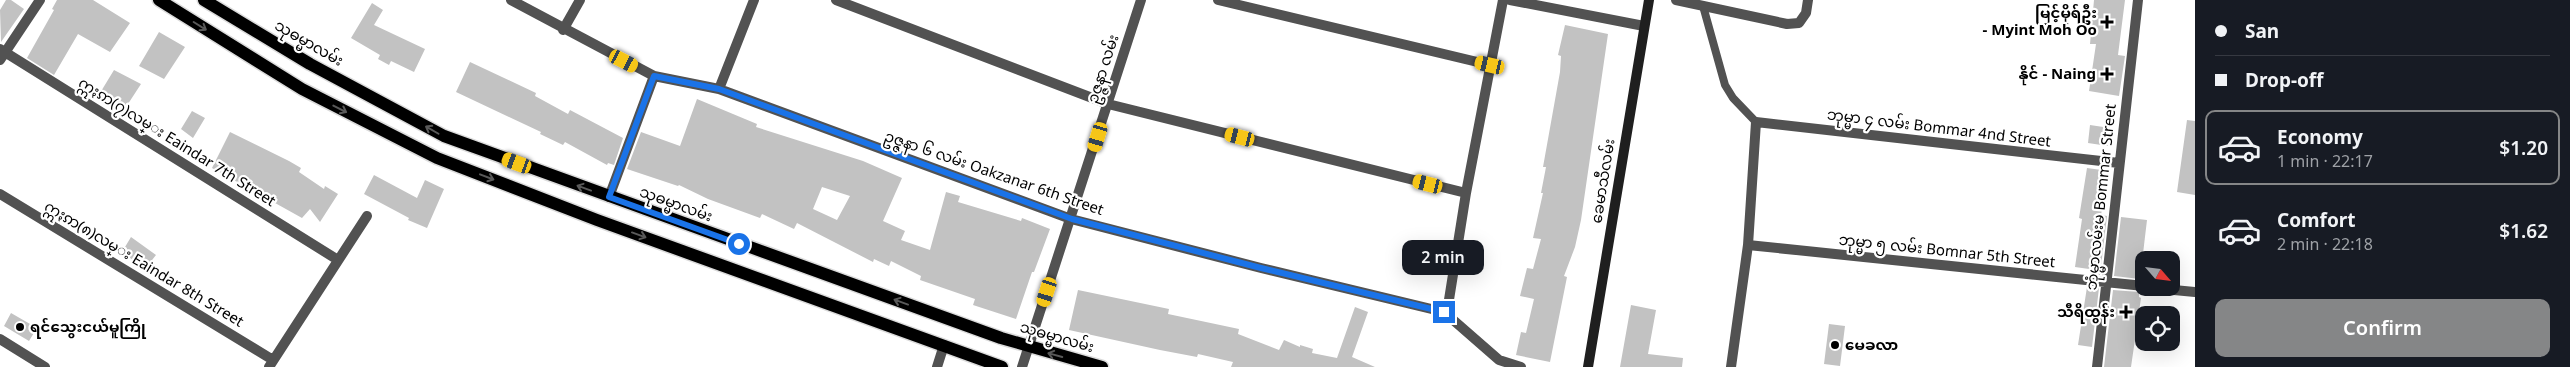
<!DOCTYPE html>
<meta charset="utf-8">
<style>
:root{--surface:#171b24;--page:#20242c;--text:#f1f3f6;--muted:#9ea1a6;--line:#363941;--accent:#858687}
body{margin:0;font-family:"Noto Sans","Noto Sans Myanmar",sans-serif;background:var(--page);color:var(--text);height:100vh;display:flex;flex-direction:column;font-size:19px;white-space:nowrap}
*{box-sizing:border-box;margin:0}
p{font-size:16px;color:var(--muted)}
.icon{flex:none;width:28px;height:28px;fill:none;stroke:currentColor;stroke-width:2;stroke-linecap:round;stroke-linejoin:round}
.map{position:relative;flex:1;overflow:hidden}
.details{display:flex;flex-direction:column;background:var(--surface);width:375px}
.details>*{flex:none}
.hud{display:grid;align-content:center;height:110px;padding:0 20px;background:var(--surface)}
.needle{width:32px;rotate:118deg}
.fabs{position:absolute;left:2135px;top:251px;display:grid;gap:10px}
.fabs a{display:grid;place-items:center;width:45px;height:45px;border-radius:10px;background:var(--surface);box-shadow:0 5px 20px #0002;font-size:25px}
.end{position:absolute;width:22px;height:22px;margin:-11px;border:6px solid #1a73e8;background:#fff;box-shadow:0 0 0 2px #fff}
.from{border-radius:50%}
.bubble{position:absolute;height:35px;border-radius:10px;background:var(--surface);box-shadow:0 5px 20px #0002;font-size:16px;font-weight:600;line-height:35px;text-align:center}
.car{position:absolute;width:15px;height:30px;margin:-15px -8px;border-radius:6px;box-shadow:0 0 4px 1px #0007;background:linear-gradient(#f5c518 24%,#345 0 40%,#f5c518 0 76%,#345 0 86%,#f5c518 0)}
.hud b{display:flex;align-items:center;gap:18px;height:48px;font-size:19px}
.hud b+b{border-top:1px solid var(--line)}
.hud i{width:12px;height:12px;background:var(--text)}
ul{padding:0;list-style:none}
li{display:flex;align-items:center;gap:15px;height:75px;margin:0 10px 8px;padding:0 10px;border:2px solid transparent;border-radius:10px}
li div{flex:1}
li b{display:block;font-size:19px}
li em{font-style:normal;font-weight:600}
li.on{border-color:var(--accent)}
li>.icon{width:45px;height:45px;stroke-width:1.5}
.primary-button{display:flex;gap:10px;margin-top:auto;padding:10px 20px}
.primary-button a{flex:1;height:58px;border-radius:10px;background:var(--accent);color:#fff;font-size:20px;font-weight:600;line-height:58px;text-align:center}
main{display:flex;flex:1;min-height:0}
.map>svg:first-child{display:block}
.building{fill:#c2c2c2;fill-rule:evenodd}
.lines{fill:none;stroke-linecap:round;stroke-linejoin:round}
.primary-casing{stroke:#dbdbdb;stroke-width:15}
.service{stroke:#525252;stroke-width:8}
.minor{stroke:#525252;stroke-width:10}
.secondary{stroke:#1f1f1f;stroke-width:10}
.primary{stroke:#000;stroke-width:12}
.oneway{stroke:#595959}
.route{stroke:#1a73e8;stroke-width:6}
.poi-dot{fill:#000;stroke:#fff;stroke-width:2}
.labels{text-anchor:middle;stroke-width:4.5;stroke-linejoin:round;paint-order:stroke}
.poi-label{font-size:15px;font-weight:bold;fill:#000;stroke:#fff;text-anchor:end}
.street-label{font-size:15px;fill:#000;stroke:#fff}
</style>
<main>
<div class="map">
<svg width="2195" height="367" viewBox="0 0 2195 367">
<rect width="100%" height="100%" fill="#fff"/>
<path class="building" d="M6,0H11L24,9L1,42L0,10Z
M57,0H93L130,23L110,52L78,34L54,75L27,58L54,10L52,9Z
M2094,0H2125L2118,55L2125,56L2119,96L2089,91L2096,44H2090Z
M372,3L383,10L374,25L425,49L414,72L391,61L389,65L378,59L380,55L351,38Z
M1565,25L1608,34L1581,220L1575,247L1564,276L1567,277L1550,362L1516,355L1521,332L1526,333L1534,299L1520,296L1527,268L1533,269L1541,239L1533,238L1543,193H1541L1546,167H1543L1560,72L1561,56L1558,55Z
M159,32L185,47L164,79L139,66Z
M470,62L536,93L535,96L568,114L570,110L623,138L614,165L608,163L607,165L565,142L563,145L540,134L541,132L456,92Z
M114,70L141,84L126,107L100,93Z
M697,99L757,124L756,127L863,161L902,178L883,221L905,231L901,240L930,250L946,192L960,196L958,202L1021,221L1022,218L1050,229L1034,272H1032L1016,319L973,305L975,299L920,280L921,276L891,261L889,266L874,259L873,262L797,223L794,229L762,214L760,218L708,199L679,185L678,186L627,169L641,132L680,146ZM822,187L850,196L837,220L813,209Z
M192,111L205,118L193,138L181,129Z
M2187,120L2195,121V195L2177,192Z
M2090,125L2110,128L2108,146L2088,143Z
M230,132L289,161L301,168L299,172L324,189L325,186L338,194L320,222L310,209L302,218L212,168Z
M2087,168L2109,171L2101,215L2107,216L2100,275L2089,273V269L2075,267L2082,219L2079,218Z
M374,175L417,198L425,180L444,189L427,228L408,220L409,218L364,194Z
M2121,217L2147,220L2140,279L2114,276Z
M131,237L156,255L145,269L122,252Z
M2087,287L2099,288L2092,347L2078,345Z
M1078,290L1169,309L1168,314L1239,329L1238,334L1279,350L1284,340L1300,347V345L1313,349L1312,353L1337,358L1355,307L1368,312L1352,357L1375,367H1231L1233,362L1198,354L1197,357L1160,350L1069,330Z
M2113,290L2139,292V297L2141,298L2131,367H2104Z
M1631,305L1656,310L1648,354L1683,358L1682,367H1620Z
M11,313L37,328L29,341L4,326Z
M1829,324L1845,326L1840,366L1824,364Z"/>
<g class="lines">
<defs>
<path id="primary" d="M159,0L302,89L437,158L597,220L1002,367
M204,0L310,64L444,136L1001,338L1102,367"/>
</defs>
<use href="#primary" class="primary-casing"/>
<path class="service" d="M1703,6L1725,85L1733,98L1756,122"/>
<path class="minor" d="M511,0L654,76L719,89L1071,219L1261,268L1444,312
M836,0L1108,104L1466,193
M1218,0L1490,65
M1510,0L1644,26
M1676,0L1787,24L1799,23L1806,13L1808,0
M563,30L580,0
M0,49L338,260
M0,60L40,0
M719,89L754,0
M0,194L273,360
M609,197L654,76
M1748,245L2144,286
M2153,288L2195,292
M1444,312L1448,306L1466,193L1503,0
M1444,312L1499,360L1521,367
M0,339L45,367
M269,367L367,216
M937,367L944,345
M1022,367L1141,0
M1731,367L1748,245L1756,122L2119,163
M2097,367L2138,0"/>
<path class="secondary" d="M1588,367L1649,0"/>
<use href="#primary" class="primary"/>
</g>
<defs><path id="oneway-shaft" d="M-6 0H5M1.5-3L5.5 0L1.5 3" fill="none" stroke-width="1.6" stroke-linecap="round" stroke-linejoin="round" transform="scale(1.25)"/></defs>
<g class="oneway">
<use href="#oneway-shaft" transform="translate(200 26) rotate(32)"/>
<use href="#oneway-shaft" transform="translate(340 109) rotate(27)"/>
<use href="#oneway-shaft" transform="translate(432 130) rotate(-150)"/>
<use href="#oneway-shaft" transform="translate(487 177) rotate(21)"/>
<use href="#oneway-shaft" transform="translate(584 188) rotate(-160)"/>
<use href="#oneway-shaft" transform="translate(639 235) rotate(20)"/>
<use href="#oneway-shaft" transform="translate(901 302) rotate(-160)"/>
<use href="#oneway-shaft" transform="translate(1055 355) rotate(-165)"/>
</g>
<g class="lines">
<path class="route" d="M739,244L609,197L654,76L719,89L1072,219L1261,268L1444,312"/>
</g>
<g class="poi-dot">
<path d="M2104.5 14.5h5v5h5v5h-5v5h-5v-5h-5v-5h5z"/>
<path d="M2104.5 66.5h5v5h5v5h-5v5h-5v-5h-5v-5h5z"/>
<path d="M2123.5 304.5h5v5h5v5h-5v5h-5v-5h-5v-5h5z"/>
<circle cx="20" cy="327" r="5"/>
<circle cx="1835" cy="345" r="5"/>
</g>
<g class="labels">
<g class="poi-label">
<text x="2097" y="18">မြင့်မိုရ်ဦး<tspan x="2097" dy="17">- Myint Moh Oo</tspan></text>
<text x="2096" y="79">နိုင် - Naing</text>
<text x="2115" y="317">သီရိထွန်း</text>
<text x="30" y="332" text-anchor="start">ရင်သွေးငယ်မူကြို</text>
<text x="1845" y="350" text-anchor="start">မေခလာ</text>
</g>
<g class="street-label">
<text transform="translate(309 43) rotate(30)" y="5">သုဓမ္မာလမ်း</text>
<text transform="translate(1103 69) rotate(-72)" y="5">ဥဇ္ဇနာ လမ်း</text>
<text transform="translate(1939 128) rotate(7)" y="5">ဘုမ္မာ ၄ လမ်း Bommar 4nd Street</text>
<text transform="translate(177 142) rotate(32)" y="5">ဣႏၵာ(၇)လမ္း Eaindar 7th Street</text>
<text transform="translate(994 173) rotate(19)" y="5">ဥဇ္ဇနာ ၆ လမ်း Oakzanar 6th Street</text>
<text transform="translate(1603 181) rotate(-81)" y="5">ခေမာသီလမ်း</text>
<text transform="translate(2101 197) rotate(-84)" y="5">ဘုံမ္မာလမ်းမ Bommar Street</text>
<text transform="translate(676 204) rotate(20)" y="5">သုဓမ္မာလမ်း</text>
<text transform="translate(1947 251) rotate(6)" y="5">ဘုမ္မာ ၅ လမ်း Bomnar 5th Street</text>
<text transform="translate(144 264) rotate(31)" y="5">ဣႏၵာ(၈)လမ္း Eaindar 8th Street</text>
<text transform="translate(1057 337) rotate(16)" y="5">သုဓမ္မာလမ်း</text>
</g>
</g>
</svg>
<div class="fabs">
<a><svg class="needle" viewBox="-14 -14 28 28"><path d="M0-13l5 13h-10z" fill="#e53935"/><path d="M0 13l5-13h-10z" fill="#9ea1a6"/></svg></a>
<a><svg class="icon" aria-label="locate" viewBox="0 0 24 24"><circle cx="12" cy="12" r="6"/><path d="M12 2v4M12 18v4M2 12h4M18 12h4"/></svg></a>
</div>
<i class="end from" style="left:739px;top:244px"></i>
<i class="end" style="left:1444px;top:312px"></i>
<div class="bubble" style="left:1402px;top:240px;width:82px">2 min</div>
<i class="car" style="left:624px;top:61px;rotate:117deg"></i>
<i class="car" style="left:1490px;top:65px;rotate:283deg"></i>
<i class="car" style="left:1098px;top:137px;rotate:197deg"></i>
<i class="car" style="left:1240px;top:137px;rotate:284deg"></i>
<i class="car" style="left:517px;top:163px;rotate:290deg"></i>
<i class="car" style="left:1428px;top:184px;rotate:284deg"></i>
<i class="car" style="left:1047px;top:292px;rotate:198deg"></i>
</div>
<section class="details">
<div class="hud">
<b><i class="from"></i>San</b>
<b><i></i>Drop-off</b>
</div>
<ul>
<li class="on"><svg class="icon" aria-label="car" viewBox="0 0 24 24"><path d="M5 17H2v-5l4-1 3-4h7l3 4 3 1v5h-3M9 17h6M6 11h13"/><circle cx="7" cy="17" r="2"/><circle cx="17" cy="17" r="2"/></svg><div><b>Economy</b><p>1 min · 22:17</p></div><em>$1.20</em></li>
<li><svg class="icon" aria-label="car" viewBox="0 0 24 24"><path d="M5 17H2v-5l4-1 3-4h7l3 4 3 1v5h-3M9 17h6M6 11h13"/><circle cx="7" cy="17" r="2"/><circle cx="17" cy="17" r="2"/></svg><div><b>Comfort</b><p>2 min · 22:18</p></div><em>$1.62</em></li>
</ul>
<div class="primary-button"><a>Confirm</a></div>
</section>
</main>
